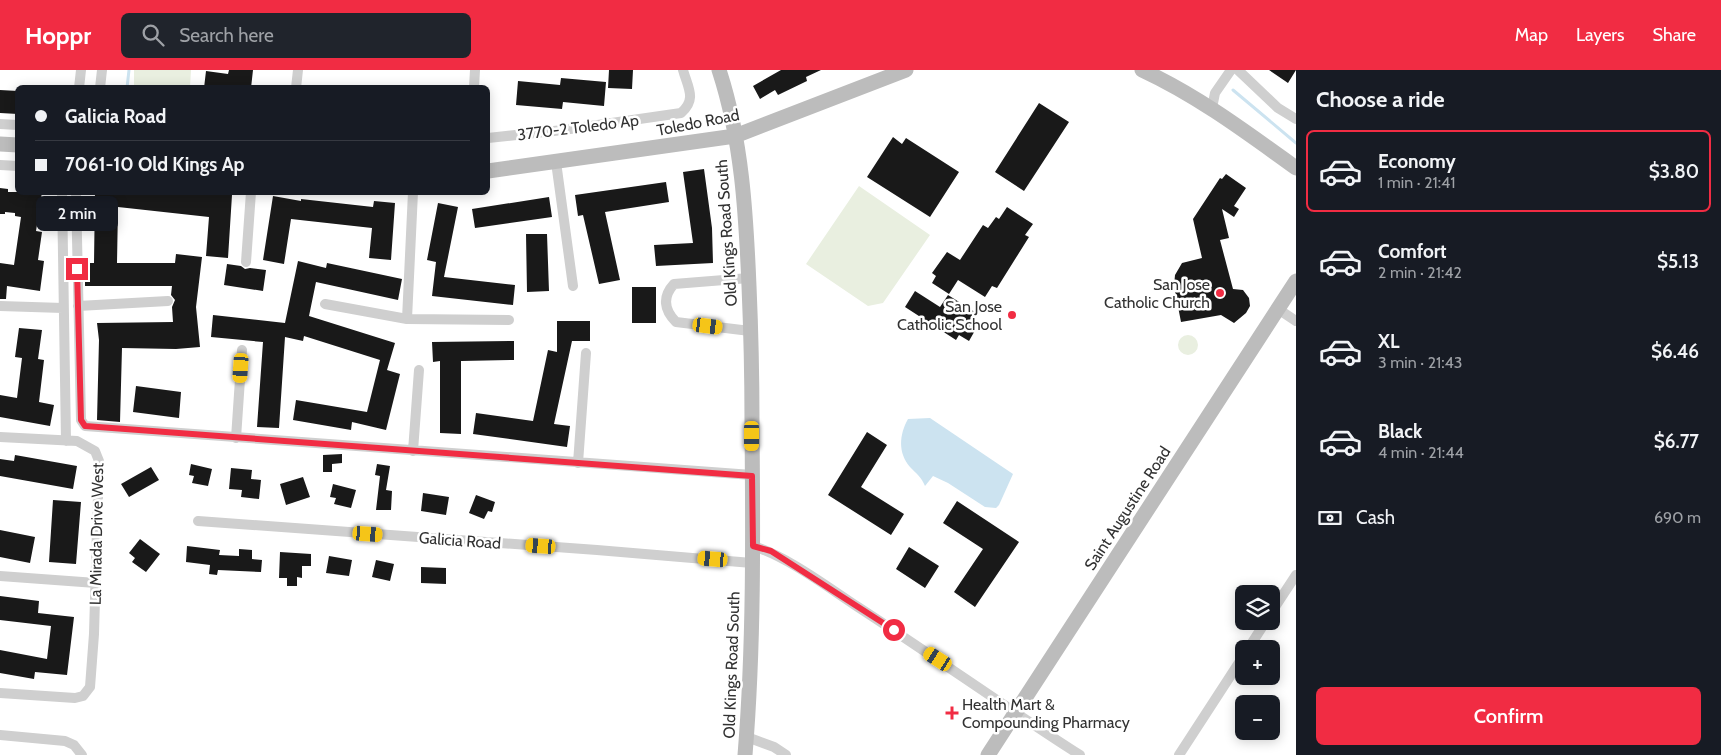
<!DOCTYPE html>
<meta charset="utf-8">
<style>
:root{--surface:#171b24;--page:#20242c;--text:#f1f3f6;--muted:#9ea1a6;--line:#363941;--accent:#f12c43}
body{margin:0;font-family:Cabin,sans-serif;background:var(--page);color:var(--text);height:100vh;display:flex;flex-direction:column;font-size:19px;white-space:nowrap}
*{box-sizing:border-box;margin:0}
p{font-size:16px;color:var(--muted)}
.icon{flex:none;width:28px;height:28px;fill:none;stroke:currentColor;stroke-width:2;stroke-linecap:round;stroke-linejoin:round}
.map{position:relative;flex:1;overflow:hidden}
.sheet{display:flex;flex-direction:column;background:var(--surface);width:425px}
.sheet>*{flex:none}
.hud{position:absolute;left:15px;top:15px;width:475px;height:110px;border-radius:8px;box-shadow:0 2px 12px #0003;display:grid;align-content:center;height:110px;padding:0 20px;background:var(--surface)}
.tools{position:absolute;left:1235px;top:515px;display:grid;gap:10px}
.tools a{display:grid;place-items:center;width:45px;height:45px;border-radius:8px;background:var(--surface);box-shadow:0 2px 12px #0003;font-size:25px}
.end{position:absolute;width:22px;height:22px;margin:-11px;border:6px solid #f12c43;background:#fff;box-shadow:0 0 0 2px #fff}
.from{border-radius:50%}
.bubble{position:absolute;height:35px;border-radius:8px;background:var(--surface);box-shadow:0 2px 12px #0003;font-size:16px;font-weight:600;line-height:35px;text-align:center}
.car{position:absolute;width:15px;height:30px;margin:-15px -8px;border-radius:6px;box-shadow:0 0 4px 1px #0007;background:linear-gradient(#f5c518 24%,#345 0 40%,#f5c518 0 76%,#345 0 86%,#f5c518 0)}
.hud b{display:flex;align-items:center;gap:18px;height:48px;font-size:19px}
.hud b+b{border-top:1px solid var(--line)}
.hud i{width:12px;height:12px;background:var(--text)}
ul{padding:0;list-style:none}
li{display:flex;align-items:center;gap:15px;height:82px;margin:0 10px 8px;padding:0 10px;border:2px solid transparent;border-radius:8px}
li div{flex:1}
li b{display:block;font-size:19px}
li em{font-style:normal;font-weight:600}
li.on{border-color:var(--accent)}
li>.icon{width:45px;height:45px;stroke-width:1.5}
h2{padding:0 20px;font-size:22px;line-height:60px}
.pay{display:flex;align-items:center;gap:12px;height:55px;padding:0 20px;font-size:19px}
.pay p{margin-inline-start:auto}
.action{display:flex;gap:10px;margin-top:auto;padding:10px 20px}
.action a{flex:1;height:58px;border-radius:8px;background:var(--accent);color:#fff;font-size:20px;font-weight:600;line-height:58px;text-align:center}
header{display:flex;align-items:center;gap:30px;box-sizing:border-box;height:70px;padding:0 25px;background:var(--accent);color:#fff}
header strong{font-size:24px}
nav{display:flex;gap:28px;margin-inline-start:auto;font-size:18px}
.search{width:350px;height:45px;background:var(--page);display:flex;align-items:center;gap:12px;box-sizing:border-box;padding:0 18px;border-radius:8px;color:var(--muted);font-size:19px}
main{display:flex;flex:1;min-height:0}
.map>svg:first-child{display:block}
.green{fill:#e9efe0}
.water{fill:#cce3f0}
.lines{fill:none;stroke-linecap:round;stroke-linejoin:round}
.stream{stroke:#cce3f0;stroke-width:3}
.building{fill:#191919}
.street{stroke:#cfcfcf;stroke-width:10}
.secondary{stroke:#bcbcbc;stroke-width:15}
.route{stroke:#f12c43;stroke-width:6}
.poi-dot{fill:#f12c43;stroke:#fff;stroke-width:2}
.labels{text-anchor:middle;stroke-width:5;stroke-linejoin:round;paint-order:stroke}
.street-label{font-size:16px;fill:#323232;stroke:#fff}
.poi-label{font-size:16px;fill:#323232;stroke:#fff;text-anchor:end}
</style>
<header>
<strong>Hoppr</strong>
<div class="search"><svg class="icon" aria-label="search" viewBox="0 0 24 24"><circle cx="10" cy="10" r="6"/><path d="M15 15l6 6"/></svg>Search here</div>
<nav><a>Map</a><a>Layers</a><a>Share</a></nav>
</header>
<main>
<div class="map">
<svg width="1296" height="685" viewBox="0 0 1296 685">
<rect width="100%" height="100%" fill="#fff"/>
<path class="green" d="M134,0H191L190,17H134Z
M859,116L930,165L883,233L868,236L806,194Z
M1178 275a10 10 0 1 1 20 0a10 10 0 1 1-20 0Z"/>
<path class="water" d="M930,348L1013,404L999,435L996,438L985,437L948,413L933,406L925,416C922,408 916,403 910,397C898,383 899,365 908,349Z"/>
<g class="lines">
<path class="stream" d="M127,18L129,0
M1233,20L1296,73"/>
</g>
<path class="building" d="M229,0H253L251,18H204L206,1L228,4Z
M609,0H633L632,19L608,18Z
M781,0H821L806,7L807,11L778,25L775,20L760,29L753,16Z
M1269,0H1296L1288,13Z
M561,8L606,12L604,36L563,32L562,39L516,35L518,11L560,15Z
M0,20L18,21V44L0,43Z
M1039,33L1069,52L1024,121L995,102Z
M893,67L902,74L906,68L959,102L930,147L867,107Z
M704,99L712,158L713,193L656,196L654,175L693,173L683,102Z
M1226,104L1246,118L1234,136L1239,139L1234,147L1222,139L1229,168L1220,170L1233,219L1243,220L1249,228L1250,236L1246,243L1234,253L1221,245L1181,252L1174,216L1175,205L1182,193L1202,188L1193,149L1220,108L1222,109Z
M666,112L669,132L605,142L620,210L599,214L583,145L578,146L575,125Z
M0,118L8,119V122H42L36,161L42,162L38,190L44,191L40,221L7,216L6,229H0V193L14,195L21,147L15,146V143L5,142V144H0Z
M95,122H194L232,125L228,188L206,186L209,147L118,137L117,193H175L176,184L202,187L196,237L200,277L176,279L122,278L120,352L97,350L99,270L97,253L173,252L172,237L175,230L171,225L172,216H85V193H94Z
M273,126L301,131V129L373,137L374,131L395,133L391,190L369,188L372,158L291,149L284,194L263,190Z
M549,127L552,147L475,158L472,139Z
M438,133L458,137L444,207L515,215L513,235L432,226L436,192L427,190Z
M1007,137L1033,154L1025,165L1029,167L997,218L992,216L985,227L958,210L949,224L932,213L936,206L932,203L947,182L960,190L983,155L988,158L996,147L999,149Z
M526,164H547L549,221L527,222Z
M298,191L326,198L327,193L402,209L398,230L316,212L309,246L395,273L387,300L400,304L386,360L352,352L351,360L293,350L296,330L367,342L380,290L304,266L303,271L285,267L279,358L257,357L263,272L211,267L213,245L285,253Z
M227,194L241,196L245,199L250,198L266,200L263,221L224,215Z
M632,217H656V253H632Z
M915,221L940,237L948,225L975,242L969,252L977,257L969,271L959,265L956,270L905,237Z
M557,251H590V271H572L554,354L570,356L567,377L473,364L476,343L533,351L548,280L557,282Z
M19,258L42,260L38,289L44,290L39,332L54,335L50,356L0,347V325L17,328L22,288L15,287Z
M514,271V290L461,291V364L440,363V291L433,292L432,272Z
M136,316L181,322L179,348L133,342Z
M867,362L887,375L861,417L904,444L891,465L828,425Z
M342,384V393L332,394V402H323V385Z
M15,385L77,396L73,419L0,406V389L14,391Z
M191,394L212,399L208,416L192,413L194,406L189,405Z
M377,394L390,396L386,420L392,421L391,440H376L380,406L375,405Z
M151,397L159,410L129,427L121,414Z
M231,398L252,400L251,409L261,410L259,429L241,427L242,420L229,419Z
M303,407L310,427L286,435L280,414Z
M333,414L356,420L351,438L334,434L336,428L330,427Z
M423,423L449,427L446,445L421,441Z
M476,425L495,432L492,442L488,441L484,449L469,443Z
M53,430L81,432L76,494L49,492Z
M957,431L1019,472L975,537L954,522L983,479L943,453Z
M0,460L35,467L30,493L0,487Z
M140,469L160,484L146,502L132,492L135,488L129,483Z
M187,476L220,480L219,485L239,486V479L252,480V489L262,490L261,502L218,500L217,505L209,504L210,495L186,492Z
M909,477L939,496L925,518L896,499Z
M280,482L311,484V496H302V508L297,507V516H287V508H279Z
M329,486L352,490L349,506L326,503Z
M376,490L394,494L390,511L372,507Z
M421,497L446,498V514L421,513Z
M0,526L39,531L38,543L74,547L67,605L35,602L34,609L0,603V580L47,589L51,556L0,550Z"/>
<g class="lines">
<path class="street" d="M1238,0L1278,38L1296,49
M79,18L81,0
M100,18L102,0
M296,18L298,0
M474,18L475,0
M1212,38L1215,23L1231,0
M0,54L18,55
M488,68L563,60L681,43C697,29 688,18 683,0
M556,92L573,216
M0,95L18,96
M62,122L66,371
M76,122L81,350L85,356L752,405
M246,192L251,122
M749,208L674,214C662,227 664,240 676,252L750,261
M325,234L407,249L509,250
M0,236L63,238
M78,236L168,231
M1278,239L1296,251
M407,249L413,122
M0,367L77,371L95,381L99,391L94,564L90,617L83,626L75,628L0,623
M236,368L242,280
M413,381L419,300
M578,393L586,283
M198,451L597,480L752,493
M753,476C788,487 826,516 858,537C932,585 1005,637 1080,685
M0,506L96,513
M1271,543L1296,505
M1248,579L1266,551
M0,665L65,671L74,675L82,685
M747,667L774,677L786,685
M1179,685L1244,585"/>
<path class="secondary" d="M719,0C742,70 746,144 749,216C751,262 752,307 752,352C753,463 754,575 745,685
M1142,0C1198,26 1246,62 1296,98
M0,74L18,75
M488,101L735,66L906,0
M988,685L1296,211"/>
</g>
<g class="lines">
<path class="route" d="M77,199L81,350L85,356L752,406L753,476L771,481L894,560"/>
</g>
<g class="poi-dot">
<circle cx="1220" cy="223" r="5"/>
<circle cx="1012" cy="245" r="5"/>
<path d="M949.5 635.5h5v5h5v5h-5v5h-5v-5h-5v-5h5z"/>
</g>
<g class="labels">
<g class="street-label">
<text transform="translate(698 52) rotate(-11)" y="6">Toledo Road</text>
<text transform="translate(578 57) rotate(-7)" y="6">3770-2 Toledo Ap</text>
<text transform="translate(726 163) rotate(-94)" y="6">Old Kings Road South</text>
<text transform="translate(1127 438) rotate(-57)" y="6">Saint Augustine Road</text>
<text transform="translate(96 464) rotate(-89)" y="6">La Mirada Drive West</text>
<text transform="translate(460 470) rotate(4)" y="6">Galicia Road</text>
<text transform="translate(731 595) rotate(-88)" y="6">Old Kings Road South</text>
</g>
<g class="poi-label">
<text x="1210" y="220">San Jose<tspan x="1210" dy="18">Catholic Church</tspan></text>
<text x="1002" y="242">San Jose<tspan x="1002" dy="18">Catholic School</tspan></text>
<text x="962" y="640" text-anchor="start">Health Mart &amp;<tspan x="962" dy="18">Compounding Pharmacy</tspan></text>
</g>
</g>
</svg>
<div class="tools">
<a><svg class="icon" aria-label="layers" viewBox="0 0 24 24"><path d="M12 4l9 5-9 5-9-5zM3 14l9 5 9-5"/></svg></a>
<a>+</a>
<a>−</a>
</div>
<i class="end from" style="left:894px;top:560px"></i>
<i class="end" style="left:77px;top:199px"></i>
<div class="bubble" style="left:36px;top:126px;width:82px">2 min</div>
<i class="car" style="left:708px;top:256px;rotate:97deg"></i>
<i class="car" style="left:241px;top:298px;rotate:184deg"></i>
<i class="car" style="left:752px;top:366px;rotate:180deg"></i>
<i class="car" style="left:368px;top:464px;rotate:94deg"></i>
<i class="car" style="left:541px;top:476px;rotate:274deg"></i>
<i class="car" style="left:713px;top:489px;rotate:275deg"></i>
<i class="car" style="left:938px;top:589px;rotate:303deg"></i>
<div class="hud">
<b><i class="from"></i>Galicia Road</b>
<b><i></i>7061-10 Old Kings Ap</b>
</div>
</div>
<section class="sheet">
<h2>Choose a ride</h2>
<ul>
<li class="on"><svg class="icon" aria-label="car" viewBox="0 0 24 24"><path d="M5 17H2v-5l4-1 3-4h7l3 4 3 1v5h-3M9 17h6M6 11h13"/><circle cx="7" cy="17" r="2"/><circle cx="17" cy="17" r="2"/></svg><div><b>Economy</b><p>1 min · 21:41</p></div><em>$3.80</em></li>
<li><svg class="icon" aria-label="car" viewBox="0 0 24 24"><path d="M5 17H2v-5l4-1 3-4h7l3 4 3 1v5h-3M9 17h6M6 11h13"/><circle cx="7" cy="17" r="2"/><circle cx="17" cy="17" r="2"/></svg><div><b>Comfort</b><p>2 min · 21:42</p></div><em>$5.13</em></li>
<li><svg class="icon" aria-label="car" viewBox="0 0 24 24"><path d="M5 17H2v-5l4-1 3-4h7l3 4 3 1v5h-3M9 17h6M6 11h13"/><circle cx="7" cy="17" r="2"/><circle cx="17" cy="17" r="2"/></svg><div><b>XL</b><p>3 min · 21:43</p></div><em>$6.46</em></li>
<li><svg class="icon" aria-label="car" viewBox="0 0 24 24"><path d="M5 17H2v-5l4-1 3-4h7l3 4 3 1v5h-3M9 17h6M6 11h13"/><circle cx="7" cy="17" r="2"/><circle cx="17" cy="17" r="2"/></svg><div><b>Black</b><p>4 min · 21:44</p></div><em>$6.77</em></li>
</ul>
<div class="pay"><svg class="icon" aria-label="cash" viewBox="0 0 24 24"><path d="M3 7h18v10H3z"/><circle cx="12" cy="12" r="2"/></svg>Cash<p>690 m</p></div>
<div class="action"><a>Confirm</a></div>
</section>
</main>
